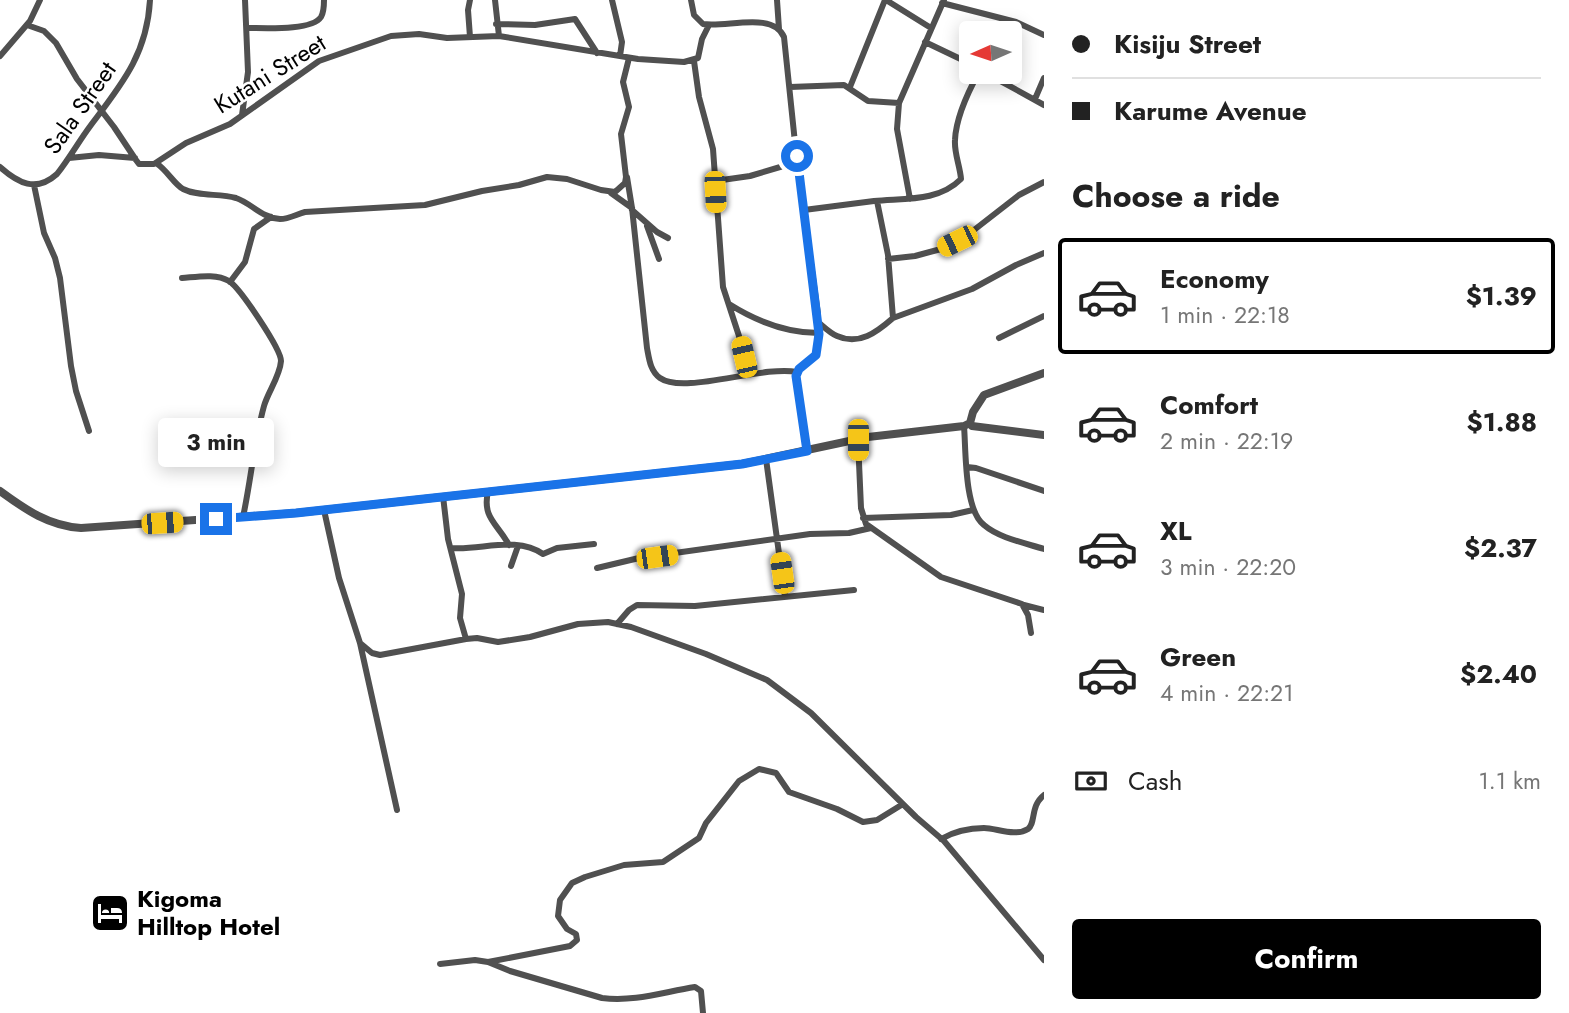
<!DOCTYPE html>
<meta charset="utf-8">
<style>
:root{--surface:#fff;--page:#f6f6f6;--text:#222;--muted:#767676;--line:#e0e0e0;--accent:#000}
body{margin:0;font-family:Jost,sans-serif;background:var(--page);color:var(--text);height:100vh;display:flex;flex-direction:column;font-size:26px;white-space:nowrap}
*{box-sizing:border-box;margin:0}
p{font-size:23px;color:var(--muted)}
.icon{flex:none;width:38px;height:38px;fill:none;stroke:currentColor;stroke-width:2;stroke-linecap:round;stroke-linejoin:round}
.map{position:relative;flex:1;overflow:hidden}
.panel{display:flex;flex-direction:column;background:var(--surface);width:525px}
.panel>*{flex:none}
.banner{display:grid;align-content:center;height:154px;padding:0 28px;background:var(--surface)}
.needle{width:46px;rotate:267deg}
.tools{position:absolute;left:959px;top:21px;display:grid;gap:14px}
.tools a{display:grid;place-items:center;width:63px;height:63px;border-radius:7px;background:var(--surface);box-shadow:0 4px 18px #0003;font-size:35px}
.end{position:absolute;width:32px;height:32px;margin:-16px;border:9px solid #1a73e8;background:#fff;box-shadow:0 0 0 4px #fff}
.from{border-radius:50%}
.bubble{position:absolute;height:49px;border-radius:7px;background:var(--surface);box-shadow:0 4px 18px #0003;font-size:23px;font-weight:700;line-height:49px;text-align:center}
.car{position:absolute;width:21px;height:42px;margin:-21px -10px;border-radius:9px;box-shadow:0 0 5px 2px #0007;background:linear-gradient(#f5c518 24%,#345 0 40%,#f5c518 0 76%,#345 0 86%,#f5c518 0)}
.banner b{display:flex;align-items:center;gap:24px;height:66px;font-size:26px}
.banner b+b{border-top:2px solid var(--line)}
.banner i{width:18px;height:18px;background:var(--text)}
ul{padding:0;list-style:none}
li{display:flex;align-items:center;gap:21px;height:116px;margin:0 14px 10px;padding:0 14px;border:4px solid transparent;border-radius:7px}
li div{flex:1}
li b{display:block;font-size:26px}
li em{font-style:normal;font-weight:700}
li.active{border-color:var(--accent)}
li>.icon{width:63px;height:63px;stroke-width:1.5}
h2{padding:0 28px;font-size:32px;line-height:84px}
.pay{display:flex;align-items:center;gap:18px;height:77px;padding:0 28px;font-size:26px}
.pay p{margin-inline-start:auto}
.primary-button{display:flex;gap:14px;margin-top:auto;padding:14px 28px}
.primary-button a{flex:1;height:80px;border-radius:7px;background:var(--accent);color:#fff;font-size:28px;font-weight:700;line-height:80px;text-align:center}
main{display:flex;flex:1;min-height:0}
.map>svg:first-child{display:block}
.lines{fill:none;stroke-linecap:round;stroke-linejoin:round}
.minor{stroke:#505050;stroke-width:6}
.tertiary{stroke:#505050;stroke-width:8}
.route{stroke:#1a73e8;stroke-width:9}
.labels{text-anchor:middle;stroke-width:5;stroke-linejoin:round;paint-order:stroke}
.street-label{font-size:24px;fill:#000;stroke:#fff}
.poi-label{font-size:24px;font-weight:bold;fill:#000;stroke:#fff;text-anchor:start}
</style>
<main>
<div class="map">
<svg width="1044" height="1013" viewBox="0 0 1044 1013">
<rect width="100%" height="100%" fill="#fff"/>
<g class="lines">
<path class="minor" d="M470,0L468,10L470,37
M495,0L499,36
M612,0L622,42L620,56
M691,0L694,15L703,24C726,28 773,11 784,37L797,162L818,314L817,353L799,369L796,377L807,451
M777,0L779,29
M886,0L931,28
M942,3L1016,22L1044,35
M496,24L535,25L575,19L597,53
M27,25L44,31L56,43L77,79L114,127L136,160L139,164H154L186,143L230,124L319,61L391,36L419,34L447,38L499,36L638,59L684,62L698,58L702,39L709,25
M248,28C264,28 312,31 321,17C324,12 324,6 324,0
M925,42L971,64
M0,56L30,21L40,0
M694,61L699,97L713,149L723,287L739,336L747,375
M984,72L1044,105
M790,87L844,85L868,101L899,103
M850,87L885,0
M1035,99L1044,78
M242,115L248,72L245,0
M69,158L99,155L135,158
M156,163C167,170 174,184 183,189C199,197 219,193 236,198C251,203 262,218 280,219C289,219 297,214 305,212L425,205L482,191L519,185L547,177L567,179L601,190L615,192L625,183L626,177L621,134L629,107L623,82L629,58
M0,167C18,183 36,193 57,174C69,159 79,141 91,125C122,84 147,54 150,0
M627,177L632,208L647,348C649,358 650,371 660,378C684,395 762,365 797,372
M715,181L750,176L797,162
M34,185L44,233L55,258L60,278L71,366L76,391L89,431
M611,193L632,208
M910,199L897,129L899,103L944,0
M877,201L888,255L893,318
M632,210L657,232L668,238
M804,210C827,207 851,204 874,201C905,198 938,202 961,179C960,166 954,153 955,140C956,117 968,92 979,72
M647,226L659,259
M888,259L915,256L941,249L965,237L1019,195L1044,182
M182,278C196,277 216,273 229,281C240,288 281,349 281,361C280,376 268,392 264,406C254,442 251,480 243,517
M230,282L245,262L254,229L271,217
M729,304C756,321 787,333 819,333
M818,322C824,327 830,333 837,336C859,346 877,332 893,318L972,289L1016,265L1044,253
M999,338L1044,316
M964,426C966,450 964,510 984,525C999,538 1025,543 1044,549
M858,440L861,508L866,524L941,577L1022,604L1028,615L1031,633
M766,459L785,597
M967,467L976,468L1044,491
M488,491C482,518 497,523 509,545
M443,496L448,539L462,594L460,618L466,639
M324,510L339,578L360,643L397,810
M863,518L951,515L973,510
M451,548C480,551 516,535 543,554L557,548L594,544
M511,566L518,546
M597,568L639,558L810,534L849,533L871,528
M1024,605L1044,610
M617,624L629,610L637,605L695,606L854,590
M360,643L372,653L380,655L466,639L477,638L498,642L530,637L578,624L608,622L631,627L706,654L767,680L811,713L916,817L944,841L1044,960
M941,839C955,831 968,828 984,828C996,828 1016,837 1028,829C1036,823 1030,806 1044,795
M488,962L570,946L577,940L576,934L567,929L558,916L560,900L572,883L585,877L624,865L663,862L699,838L706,823L739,781L759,769L776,773L789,792L837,809L863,822L877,820L903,804
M440,964L475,960L488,962L510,971L602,998C635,1002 663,992 695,987L701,991L703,1013"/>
<path class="tertiary" d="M970,423L973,412L984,395L1044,373
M0,491C26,510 49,526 81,528L296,513L742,464L868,437L964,426L970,423L972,426L1044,435"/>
</g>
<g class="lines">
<path class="route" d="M216,519L296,513L742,464L807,451L796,376L799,369L816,355L819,334L797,156"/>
</g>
<defs>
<symbol id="hotel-square" viewBox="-11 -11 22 22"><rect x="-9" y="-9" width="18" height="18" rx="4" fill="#000" stroke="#fff"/><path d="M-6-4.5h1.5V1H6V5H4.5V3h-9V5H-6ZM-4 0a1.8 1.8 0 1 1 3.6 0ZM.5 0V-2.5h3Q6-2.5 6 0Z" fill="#fff"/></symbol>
</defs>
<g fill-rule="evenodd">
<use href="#hotel-square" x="88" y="891" width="44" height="44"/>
</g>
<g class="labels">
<g class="street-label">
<text transform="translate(270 74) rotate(-32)" y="8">Kutani Street</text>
<text transform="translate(80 108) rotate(-55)" y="8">Sala Street</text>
</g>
<g class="poi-label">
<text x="137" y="907">Kigoma<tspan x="137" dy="28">Hilltop Hotel</tspan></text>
</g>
</g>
</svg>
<div class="tools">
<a><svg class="needle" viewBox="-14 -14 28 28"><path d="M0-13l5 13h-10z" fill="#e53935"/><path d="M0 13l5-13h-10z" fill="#767676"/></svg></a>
</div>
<i class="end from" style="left:797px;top:156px"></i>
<i class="end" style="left:216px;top:519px"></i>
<div class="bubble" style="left:158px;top:418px;width:116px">3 min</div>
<i class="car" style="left:715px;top:192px;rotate:177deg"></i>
<i class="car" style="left:957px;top:241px;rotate:244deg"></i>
<i class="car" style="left:744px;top:357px;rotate:347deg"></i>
<i class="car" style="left:858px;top:440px;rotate:180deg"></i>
<i class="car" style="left:162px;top:523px;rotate:86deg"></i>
<i class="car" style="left:657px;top:557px;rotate:82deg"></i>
<i class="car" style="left:782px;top:573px;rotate:352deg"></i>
</div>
<section class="panel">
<div class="banner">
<b><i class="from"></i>Kisiju Street</b>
<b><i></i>Karume Avenue</b>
</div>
<h2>Choose a ride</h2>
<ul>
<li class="active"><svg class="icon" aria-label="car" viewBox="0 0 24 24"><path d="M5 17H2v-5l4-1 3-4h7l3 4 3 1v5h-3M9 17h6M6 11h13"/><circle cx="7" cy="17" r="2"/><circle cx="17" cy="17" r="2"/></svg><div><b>Economy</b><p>1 min · 22:18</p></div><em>$1.39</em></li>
<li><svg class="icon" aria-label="car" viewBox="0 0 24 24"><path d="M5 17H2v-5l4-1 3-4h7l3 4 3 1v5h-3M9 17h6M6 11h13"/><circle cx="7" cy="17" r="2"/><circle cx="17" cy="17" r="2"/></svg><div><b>Comfort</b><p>2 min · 22:19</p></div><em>$1.88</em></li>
<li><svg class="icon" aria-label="car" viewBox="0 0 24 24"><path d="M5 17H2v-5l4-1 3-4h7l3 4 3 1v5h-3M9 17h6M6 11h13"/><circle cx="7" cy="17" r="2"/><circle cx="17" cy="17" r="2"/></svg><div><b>XL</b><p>3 min · 22:20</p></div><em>$2.37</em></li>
<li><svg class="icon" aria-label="car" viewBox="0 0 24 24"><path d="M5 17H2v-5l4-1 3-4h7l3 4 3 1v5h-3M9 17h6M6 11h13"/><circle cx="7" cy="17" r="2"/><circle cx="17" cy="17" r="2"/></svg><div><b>Green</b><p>4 min · 22:21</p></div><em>$2.40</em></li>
</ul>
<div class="pay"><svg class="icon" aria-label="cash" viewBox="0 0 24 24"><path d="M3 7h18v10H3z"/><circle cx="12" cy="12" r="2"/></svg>Cash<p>1.1 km</p></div>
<div class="primary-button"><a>Confirm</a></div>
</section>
</main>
